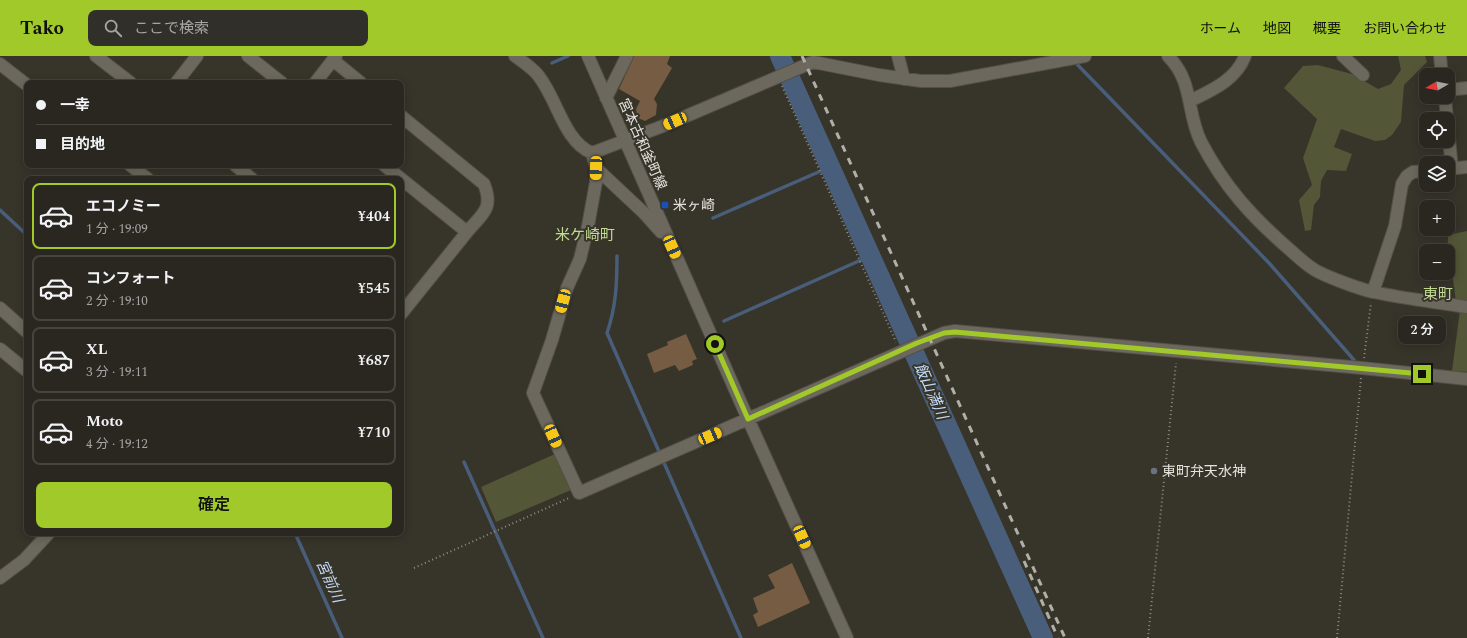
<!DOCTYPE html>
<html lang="ja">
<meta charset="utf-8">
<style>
:root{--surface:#292720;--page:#312f29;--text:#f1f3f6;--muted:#a5a5a5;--line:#45443e;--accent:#a1c92a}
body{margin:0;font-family:Spectral,"Noto Sans JP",serif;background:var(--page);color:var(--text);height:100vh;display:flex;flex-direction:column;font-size:15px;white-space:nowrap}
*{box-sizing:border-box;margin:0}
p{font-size:13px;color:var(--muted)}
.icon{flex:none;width:22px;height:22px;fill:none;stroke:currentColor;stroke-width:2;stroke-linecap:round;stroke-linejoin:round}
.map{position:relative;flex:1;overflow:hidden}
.details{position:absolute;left:24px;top:120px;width:380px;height:360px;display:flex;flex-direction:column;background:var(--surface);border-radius:8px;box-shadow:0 2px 10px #0003,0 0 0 1px var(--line)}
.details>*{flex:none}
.hud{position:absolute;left:24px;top:24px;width:380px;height:88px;border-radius:8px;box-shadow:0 2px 10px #0003,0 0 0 1px var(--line);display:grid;align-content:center;height:88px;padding:0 12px;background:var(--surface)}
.needle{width:26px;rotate:261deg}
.fabs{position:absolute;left:1419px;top:12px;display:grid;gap:8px}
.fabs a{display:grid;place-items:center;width:36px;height:36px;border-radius:8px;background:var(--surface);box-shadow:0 2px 10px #0003,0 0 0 1px var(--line);font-size:20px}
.end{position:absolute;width:18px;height:18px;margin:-9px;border:5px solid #a1c92a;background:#111;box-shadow:0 0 0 2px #111}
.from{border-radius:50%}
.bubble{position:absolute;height:28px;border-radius:8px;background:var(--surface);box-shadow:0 2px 10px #0003,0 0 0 1px var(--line);font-size:13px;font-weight:600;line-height:28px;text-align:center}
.car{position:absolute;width:12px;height:24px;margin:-12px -6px;border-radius:5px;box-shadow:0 0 3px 1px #0007;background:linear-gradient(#f5c518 24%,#345 0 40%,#f5c518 0 76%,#345 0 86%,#f5c518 0)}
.hud b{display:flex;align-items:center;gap:14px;height:38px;font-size:15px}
.hud b+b{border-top:1px solid var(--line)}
.hud i{width:10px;height:10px;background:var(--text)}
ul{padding:7px 0 0;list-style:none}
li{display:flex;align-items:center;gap:12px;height:66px;margin:0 8px 6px;padding:0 4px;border:2px solid var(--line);border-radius:8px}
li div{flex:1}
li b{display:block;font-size:15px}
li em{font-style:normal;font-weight:600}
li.current{border-color:var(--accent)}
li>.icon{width:36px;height:36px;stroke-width:1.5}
.action{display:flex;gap:8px;margin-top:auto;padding:8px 12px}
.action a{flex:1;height:46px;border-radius:8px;background:var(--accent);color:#111;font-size:16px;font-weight:600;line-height:46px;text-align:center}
header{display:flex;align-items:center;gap:24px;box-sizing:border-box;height:56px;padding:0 20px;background:var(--accent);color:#111}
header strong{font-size:19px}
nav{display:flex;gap:22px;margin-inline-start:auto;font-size:14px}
.search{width:280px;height:36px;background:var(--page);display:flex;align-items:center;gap:10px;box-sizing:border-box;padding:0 14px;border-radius:8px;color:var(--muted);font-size:15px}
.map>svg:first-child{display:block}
.green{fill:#535637}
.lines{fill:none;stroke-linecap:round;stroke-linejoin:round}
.stream{stroke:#495e7a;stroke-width:3.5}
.river{stroke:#495e7a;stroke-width:20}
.building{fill:#765c42}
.minor-casing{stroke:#525047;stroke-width:14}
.path{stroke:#908e86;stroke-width:2;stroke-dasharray:1 3;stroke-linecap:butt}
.minor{stroke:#6c685d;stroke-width:12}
.rail{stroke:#b1afa7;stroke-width:3;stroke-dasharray:7 7;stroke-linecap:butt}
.route{stroke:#a1c92a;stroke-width:5}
.transit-dot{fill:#1a4fb4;stroke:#37342a;stroke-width:1.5}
.worship-dot{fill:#6b7280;stroke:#37342a;stroke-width:1.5}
.labels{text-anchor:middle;stroke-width:4;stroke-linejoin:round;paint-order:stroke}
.street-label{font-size:14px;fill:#e5e3dd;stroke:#37342a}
.poi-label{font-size:14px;fill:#e5e3dd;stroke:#37342a;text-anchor:start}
.neighbourhood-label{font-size:15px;fill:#c2db91;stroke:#37342a}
.water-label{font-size:15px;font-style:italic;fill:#c2daf8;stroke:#37342a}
</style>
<header>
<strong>Tako</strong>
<div class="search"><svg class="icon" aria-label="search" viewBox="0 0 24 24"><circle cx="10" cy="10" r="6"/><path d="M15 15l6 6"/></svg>ここで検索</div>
<nav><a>ホーム</a><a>地図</a><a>概要</a><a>お問い合わせ</a></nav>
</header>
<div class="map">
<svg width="1467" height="582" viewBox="0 0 1467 582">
<rect width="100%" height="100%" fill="#37342a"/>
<path class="green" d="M1398,0H1425L1427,6L1404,29L1401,66L1392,79L1385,84L1375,85L1341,73L1334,91L1352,98L1346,115L1327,114L1321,125L1320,141L1314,149L1311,174L1305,175L1299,144L1312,129L1303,102L1317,63L1284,32L1303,10L1318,9L1352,18L1378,33L1391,28L1401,14Z
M1467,175V247L1456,246L1453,223L1447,217L1448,179Z
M1460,254L1467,256V316L1452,315Z
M555,398L571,434L496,466L481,431Z"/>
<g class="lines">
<path class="stream" d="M1073,4L1269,207L1354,304
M552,7L568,0
M0,154L27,179
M713,162L830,111
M617,200C617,227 616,251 607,277L741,582
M724,265L870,200
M464,406L543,582
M295,477L342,582"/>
<path class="river" d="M780,0L1043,582"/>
</g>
<path class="building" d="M634,0H670L667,8L672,12L654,43L657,48L656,59L645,65L638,62L637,59L636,53L640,45L619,33Z
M686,278L697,303L692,305L693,309L679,315L675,309L654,317L647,298L668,289L667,286Z
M792,507L810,547L758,571L753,559L758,556L753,542L775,532L768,519Z"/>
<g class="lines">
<defs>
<path id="minor" d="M96,0L131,27
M248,0L282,27
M515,0C522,5 531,11 537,18C557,41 563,85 592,97L663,70L813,6L879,19L921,25H950L1085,0
M588,0L744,354L847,582
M898,0L904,23
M1168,0C1194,26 1186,56 1201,86C1224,130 1251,160 1289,193C1296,199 1304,207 1312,212C1321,219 1362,234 1374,236C1405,243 1436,246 1467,251
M1343,0L1363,19
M1440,0L1442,19
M333,4L361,27
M0,8L27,29
M176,27L197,0
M315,27L336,0
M1448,34L1467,32
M1445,41L1447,63
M606,42L627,0
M1190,45C1212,34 1236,24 1245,0
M401,60L484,128C494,153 482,158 467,176
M1448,72L1452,113
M592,97L596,112V126L588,170L580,203L567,232L552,284L533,337L579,437L944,277L955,275L1362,312L1467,323
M130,109L148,123
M235,109L252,123
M384,109L467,176L401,258
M596,112L644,157L661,176
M1448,113L1467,111
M1373,236L1395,170L1402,128L1407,120L1413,116L1426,115
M0,252L27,276
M0,293L27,315
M0,522L24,504L49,477"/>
</defs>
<use href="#minor" class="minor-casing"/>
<path class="path" d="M782,30L896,286
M1364,302L1371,247
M414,512L569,442
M1148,582L1176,307
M1337,582L1361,322"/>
<use href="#minor" class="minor"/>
<path class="rail" d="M802,0L1065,582
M1024,505L1058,582"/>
</g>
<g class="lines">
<path class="route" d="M715,288L748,363L917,287L944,277L955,276L1422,318"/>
</g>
<rect class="transit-dot" x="661" y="145" width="8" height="8" rx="2"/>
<circle class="worship-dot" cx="1154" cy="415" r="4"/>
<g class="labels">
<g class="street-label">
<text transform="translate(643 88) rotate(66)" y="5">宮本古和釜町線</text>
</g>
<g class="poi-label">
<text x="673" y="154">米ヶ崎</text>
<text x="1162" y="420">東町弁天水神</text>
</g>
<g class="neighbourhood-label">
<text x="585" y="184">米ケ崎町</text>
<text x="1438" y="243">東町</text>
</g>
<g class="water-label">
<text transform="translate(931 335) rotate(66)" y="5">飯山満川</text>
<text transform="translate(330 525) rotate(66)" y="5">宮前川</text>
</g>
</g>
</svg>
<div class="fabs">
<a><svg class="needle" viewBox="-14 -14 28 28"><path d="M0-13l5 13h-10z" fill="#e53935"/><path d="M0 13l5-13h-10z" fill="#a5a5a5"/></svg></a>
<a><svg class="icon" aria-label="locate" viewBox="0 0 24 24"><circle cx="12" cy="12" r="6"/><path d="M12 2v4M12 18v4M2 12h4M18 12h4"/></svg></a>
<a><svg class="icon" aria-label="layers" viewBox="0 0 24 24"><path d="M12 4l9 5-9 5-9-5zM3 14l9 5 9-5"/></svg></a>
<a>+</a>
<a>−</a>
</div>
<i class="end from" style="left:715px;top:288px"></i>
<i class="end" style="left:1422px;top:318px"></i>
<div class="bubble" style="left:1398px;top:260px;width:48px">2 分</div>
<i class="car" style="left:675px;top:65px;rotate:246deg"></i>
<i class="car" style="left:596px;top:112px;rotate:182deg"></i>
<i class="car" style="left:672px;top:191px;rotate:156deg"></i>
<i class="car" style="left:563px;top:245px;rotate:195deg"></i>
<i class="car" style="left:553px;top:380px;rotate:156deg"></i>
<i class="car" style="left:710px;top:380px;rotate:67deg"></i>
<i class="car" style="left:802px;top:481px;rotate:156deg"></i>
<div class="hud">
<b><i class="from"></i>一幸</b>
<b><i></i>目的地</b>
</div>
<section class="details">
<ul>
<li class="current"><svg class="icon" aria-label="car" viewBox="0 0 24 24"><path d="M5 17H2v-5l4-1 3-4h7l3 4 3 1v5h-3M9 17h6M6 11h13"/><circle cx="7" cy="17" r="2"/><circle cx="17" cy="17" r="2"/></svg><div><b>エコノミー</b><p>1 分 · 19:09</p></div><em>¥404</em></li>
<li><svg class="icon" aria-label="car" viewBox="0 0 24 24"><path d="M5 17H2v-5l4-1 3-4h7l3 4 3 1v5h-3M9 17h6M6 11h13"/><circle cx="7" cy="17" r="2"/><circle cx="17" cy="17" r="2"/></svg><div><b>コンフォート</b><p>2 分 · 19:10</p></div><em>¥545</em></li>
<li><svg class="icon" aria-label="car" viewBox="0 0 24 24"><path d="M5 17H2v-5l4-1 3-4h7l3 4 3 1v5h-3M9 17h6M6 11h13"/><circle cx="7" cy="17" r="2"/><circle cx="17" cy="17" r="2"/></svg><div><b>XL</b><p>3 分 · 19:11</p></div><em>¥687</em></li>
<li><svg class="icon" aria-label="car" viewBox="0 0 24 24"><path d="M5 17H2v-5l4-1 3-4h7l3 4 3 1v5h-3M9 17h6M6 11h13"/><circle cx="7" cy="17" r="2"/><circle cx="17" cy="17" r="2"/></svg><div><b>Moto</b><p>4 分 · 19:12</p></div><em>¥710</em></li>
</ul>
<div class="action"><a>確定</a></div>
</section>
</div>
